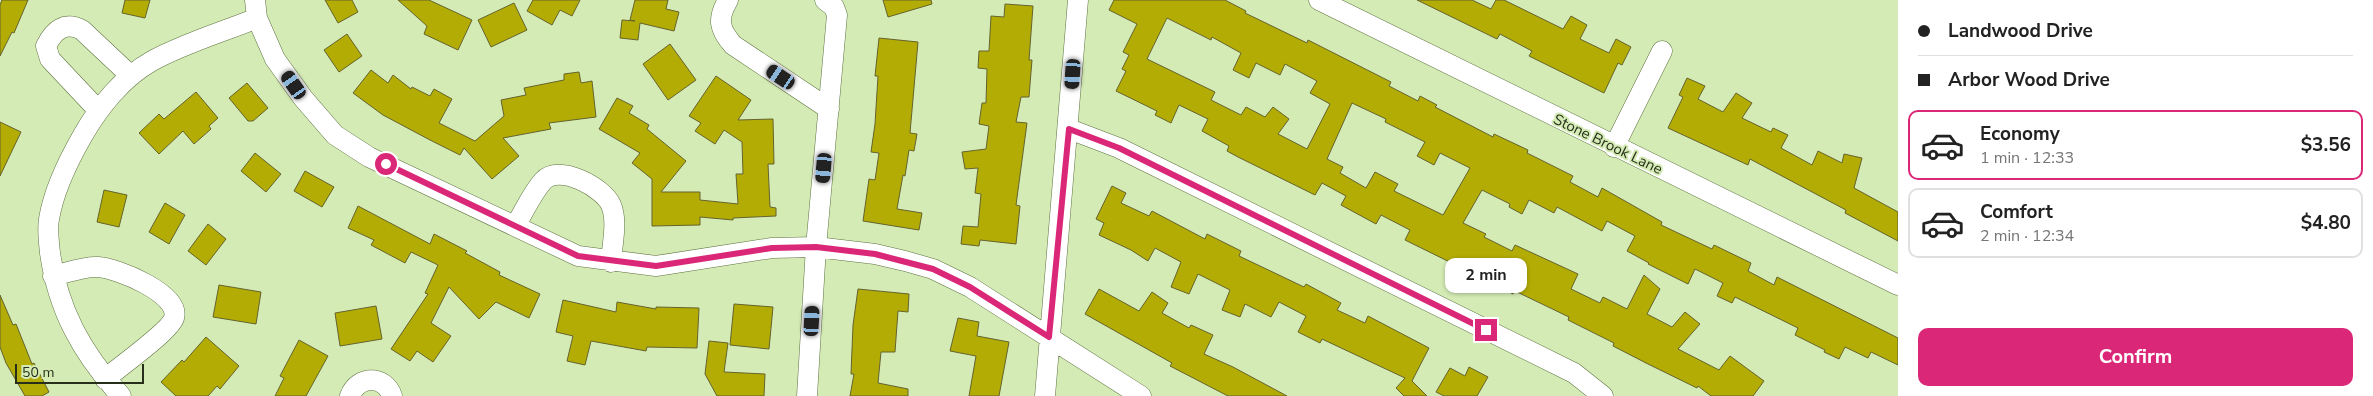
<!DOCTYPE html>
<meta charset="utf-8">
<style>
:root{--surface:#fff;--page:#f2f2f2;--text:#222;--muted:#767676;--line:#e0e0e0;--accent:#db2777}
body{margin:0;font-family:"Nunito Sans",sans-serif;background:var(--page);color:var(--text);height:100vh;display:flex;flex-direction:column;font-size:19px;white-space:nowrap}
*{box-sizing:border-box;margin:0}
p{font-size:16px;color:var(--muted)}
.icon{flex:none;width:28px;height:28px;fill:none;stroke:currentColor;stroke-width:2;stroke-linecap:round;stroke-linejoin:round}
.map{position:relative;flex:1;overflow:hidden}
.details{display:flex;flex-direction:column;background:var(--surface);width:475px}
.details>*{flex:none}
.banner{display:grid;align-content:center;height:110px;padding:0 20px;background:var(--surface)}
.scale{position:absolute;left:15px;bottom:12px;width:129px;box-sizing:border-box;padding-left:5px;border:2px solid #272f1b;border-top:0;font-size:14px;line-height:18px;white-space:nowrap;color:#272f1b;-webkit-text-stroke:4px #d4ebb5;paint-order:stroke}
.end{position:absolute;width:22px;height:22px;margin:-11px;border:6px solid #db2777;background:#fff;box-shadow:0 0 0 2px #fff}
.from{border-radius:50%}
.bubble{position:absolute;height:35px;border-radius:10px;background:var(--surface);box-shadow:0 1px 4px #0004;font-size:16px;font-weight:700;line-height:35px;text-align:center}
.car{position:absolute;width:15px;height:30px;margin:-15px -8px;border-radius:6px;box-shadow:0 0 4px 1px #0007;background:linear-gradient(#222 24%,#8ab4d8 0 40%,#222 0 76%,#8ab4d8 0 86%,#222 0)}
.banner b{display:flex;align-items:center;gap:18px;height:48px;font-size:19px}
.banner b+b{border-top:1px solid var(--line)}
.banner i{width:12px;height:12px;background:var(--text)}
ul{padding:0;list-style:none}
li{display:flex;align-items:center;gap:15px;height:70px;margin:0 10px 8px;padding:0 10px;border:2px solid var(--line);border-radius:10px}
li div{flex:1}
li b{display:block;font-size:19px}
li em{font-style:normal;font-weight:700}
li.selected{border-color:var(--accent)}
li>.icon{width:45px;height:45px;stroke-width:1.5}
.action{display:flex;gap:10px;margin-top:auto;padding:10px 20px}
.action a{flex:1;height:58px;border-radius:10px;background:var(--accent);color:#fff;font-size:20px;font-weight:700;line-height:58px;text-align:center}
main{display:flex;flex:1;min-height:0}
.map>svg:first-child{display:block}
.building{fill:#b2ac04;stroke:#65632d;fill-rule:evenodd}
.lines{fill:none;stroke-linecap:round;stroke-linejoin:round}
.street-casing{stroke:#5e7241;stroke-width:21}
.street{stroke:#fff;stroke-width:20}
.route{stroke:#db2777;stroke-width:6}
.labels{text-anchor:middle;stroke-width:4;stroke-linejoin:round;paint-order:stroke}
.street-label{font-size:15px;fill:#272f1b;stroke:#d4ebb5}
</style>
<main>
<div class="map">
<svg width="1898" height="396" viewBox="0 0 1898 396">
<rect width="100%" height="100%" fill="#d4ebb5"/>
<path class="building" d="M2,0H28L14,33L12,32L0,56V5Z
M125,0H150L145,18L122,13Z
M325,0H352L358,12L338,23Z
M398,0H429L472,20L458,50L424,34L427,26Z
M533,0H580L572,16L560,10L552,25L527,11Z
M635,0H668L666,9L679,12L674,31L640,23L638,40L620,38L622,20L635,21L630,20Z
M883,0H931L932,4L888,17Z
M1114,0H1225L1246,11L1245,13L1307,43L1308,40L1391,82L1389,86L1418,101L1420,96L1437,105L1435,107L1493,137L1494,134L1528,150L1527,153L1573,176L1570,182L1598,197L1602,188L1662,222L1661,225L1712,249L1714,245L1751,263L1748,271L1774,285L1777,277L1898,338V365L1871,352L1868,358L1845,347L1839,359L1824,352L1825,350L1795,335L1798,328L1735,297L1732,303L1717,296L1723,283L1695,269L1688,284L1648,264L1649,263L1627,251L1635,236L1607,221L1602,231L1557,207L1554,213L1529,200L1522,214L1509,207L1510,204L1482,190L1463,223L1486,234L1484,237L1512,251L1515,245L1578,274L1571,289L1600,303L1603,297L1627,309L1644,275L1660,289L1647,314L1672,327L1685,312L1700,324L1678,349L1719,370L1730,356L1764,381L1753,396H1711L1698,386L1697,388L1648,364L1613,346L1614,343L1568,320L1569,317L1515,291L1513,294L1500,287L1503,280L1471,264L1468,271L1405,240L1410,230L1381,215L1376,224L1341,205L1346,196L1322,183L1315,195L1238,157L1227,151L1229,146L1202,131L1208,119L1179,105L1171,123L1155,115L1157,111L1116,91L1126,71L1122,69L1129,55L1123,52L1137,24L1109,10ZM1167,18L1211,40L1212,37L1241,53L1233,70L1249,78L1256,63L1280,75L1285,64L1317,81L1310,93L1330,104L1307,149L1278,134L1289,119L1273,107L1265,117L1246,107L1241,115L1211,100L1215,92L1147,59ZM1352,103L1386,119L1385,122L1425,142L1417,156L1434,165L1440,153L1470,168L1443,215L1394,191L1398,184L1375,172L1366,188L1340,173L1343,167L1327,159Z
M1417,0H1472L1491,9L1496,0H1504L1563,29L1571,16L1587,25L1580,39L1609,53L1616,39L1631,47L1622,65L1618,63L1604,93L1529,56L1532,51L1500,34L1497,39Z
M514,3L527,30L491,47L478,20Z
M1005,4L1033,6L1029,60H1032L1029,97H1021L1016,122L1027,123L1016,205L1020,206L1016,244L980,240L979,246L961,244L963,226L978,227L981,194L975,193L978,168L965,169L962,152L986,149L989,126L979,124L982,103H986L987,69L978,68L979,51H989L991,16L1004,17Z
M347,34L362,56L339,72L324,50Z
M879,38L918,42L910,133L917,134L914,151L909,150L905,176L903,175L897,209L922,213L919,230L863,221L869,179L875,180L879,153L871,152L875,124L878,76H875Z
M670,44L696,80L668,100L643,64Z
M371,70L388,83L393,75L411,89L412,87L430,96L434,89L452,99L439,123L475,141L504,116L501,100L526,95L524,88L564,80V74L579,72L581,83L592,81L596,117L549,123L551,129L503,138L519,156L492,179L464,148L460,155L430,140L383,115L353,93Z
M716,76L751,100L738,120L773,119L774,164H768L770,207L776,208V216L733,218V220L700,217V225L652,226V179L632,163L640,153L599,129L617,98L633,106L629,113L649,125L647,129L686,161L661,192H700V200L738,204L736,174H743L742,142L724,130L715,144L695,131L701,123L689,116Z
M1687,78L1705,86L1698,99L1723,112L1736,93L1752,103L1742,118L1771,132L1773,128L1788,135L1781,148L1812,165L1818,151L1842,163L1844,154L1862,158L1854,188L1898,212V241L1845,213L1846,210L1750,159L1748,165L1668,128L1683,97L1679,95Z
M247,83L268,108L253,121H248L229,98Z
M196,92L218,118L209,126L211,129L194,144L183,131L159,154L139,133L159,114L164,119Z
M0,122L21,132L0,176Z
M255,153L281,174L266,192L241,171Z
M305,171L334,187L322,207L294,191Z
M1112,186L1126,193L1121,203L1149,216L1152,211L1205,239L1207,234L1241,251L1239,256L1304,287L1306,284L1341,303L1337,310L1365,323L1368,316L1429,348L1412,381L1427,396H1404L1396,388L1405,378L1322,339L1320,343L1298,332L1306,316L1279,302L1271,317L1245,304L1240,317L1222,310L1230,290L1198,274L1189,294L1171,287L1181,262L1155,248L1148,261L1131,250L1099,235L1104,223L1096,219Z
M104,190L127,195L119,227L97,222Z
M165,203L185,215L169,244L149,232Z
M358,206L430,244L434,234L467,251L465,253L500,272L499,275L540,294L529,318L496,302L479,319L449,287L431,323L451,336L433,362L417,351L410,361L391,349L428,294L425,293L438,265L411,252L405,263L371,245L374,240L348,228Z
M208,224L226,239L206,265L188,251Z
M219,285L261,292L256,324L213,317Z
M858,289L909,294L908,312L898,311L895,352H881L878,383L908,389V396H850L854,374H851L853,325Z
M1099,289L1139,311L1152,292L1168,303L1162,313L1189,328L1191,325L1213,335L1204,354L1233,367L1287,396H1228L1170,366L1172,363L1085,314Z
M0,295L13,325L16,324L32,364L34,363L49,392L42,396H25L6,363L0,347Z
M563,300L616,312L617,302L656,309V307L699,308L697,348L647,347L646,351L591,341L585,365L567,361L573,336L556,332Z
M734,304L773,307L769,349L730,345Z
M376,306L382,339L340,346L335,313Z
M958,318L979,322L977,336L1009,342L999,396H969L976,356L950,351Z
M206,337L239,366L220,389L217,386L208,396H176L161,382L182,360L184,362Z
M299,340L328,356L306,396H275L284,378L280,376Z
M709,341L728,343L724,372L765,374L764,396H717L705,374Z
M1469,367L1488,377L1477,396H1444L1436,392L1450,368L1465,376Z"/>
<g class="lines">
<defs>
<path id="street" d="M255,0L257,18L275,59L303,98L335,135L369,157L578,256L656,266L772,248L816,247L875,254L905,261L933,269L970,287L1141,396
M728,0C717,19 719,29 733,45L829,109
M1319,0L1898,285
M98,110L50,59L46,46C54,30 65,21 82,30L131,76
M1069,129L1119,148L1574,373L1603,396
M1614,147L1662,51
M515,226C524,212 532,193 543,181C559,163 604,188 611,205C618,221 612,245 611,262
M53,276C67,273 84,266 98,267C117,268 181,294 174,318C170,331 118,368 105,379
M121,396C82,353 58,310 50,253C49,242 47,229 49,219C54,189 68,161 83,135C99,107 123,77 152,61C185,43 223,32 257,18
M350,396C358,375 385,375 392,396
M807,396L816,247L837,15L834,7L825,0
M1045,396L1078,0"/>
</defs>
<use href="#street" class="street-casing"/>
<use href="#street" class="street"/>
</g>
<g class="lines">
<path class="route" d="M386,164L578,256L656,266L772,248L816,247L875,254L933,269L970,287L1049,337L1069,129L1119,148L1486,330"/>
</g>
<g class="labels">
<g class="street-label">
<text transform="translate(1608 144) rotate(26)" y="5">Stone Brook Lane</text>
</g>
</g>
</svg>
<div class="scale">50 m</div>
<i class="end from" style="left:386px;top:164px"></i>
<i class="end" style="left:1486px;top:330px"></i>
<div class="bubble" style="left:1445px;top:258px;width:82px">2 min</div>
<i class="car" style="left:1073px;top:74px;rotate:184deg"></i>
<i class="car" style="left:781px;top:77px;rotate:304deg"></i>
<i class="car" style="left:294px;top:85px;rotate:325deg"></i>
<i class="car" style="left:824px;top:168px;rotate:185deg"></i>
<i class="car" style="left:812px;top:321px;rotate:3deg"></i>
</div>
<section class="details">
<div class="banner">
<b><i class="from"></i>Landwood Drive</b>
<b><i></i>Arbor Wood Drive</b>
</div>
<ul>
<li class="selected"><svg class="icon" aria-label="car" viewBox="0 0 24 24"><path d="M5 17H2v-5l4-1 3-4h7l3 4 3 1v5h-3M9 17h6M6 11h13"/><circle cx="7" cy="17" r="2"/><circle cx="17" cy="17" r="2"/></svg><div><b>Economy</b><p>1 min · 12:33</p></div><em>$3.56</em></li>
<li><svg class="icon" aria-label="car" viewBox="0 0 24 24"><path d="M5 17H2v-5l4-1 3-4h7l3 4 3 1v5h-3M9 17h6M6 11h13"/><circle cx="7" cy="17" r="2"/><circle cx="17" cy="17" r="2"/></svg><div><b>Comfort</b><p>2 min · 12:34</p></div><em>$4.80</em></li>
</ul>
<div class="action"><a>Confirm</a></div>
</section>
</main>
